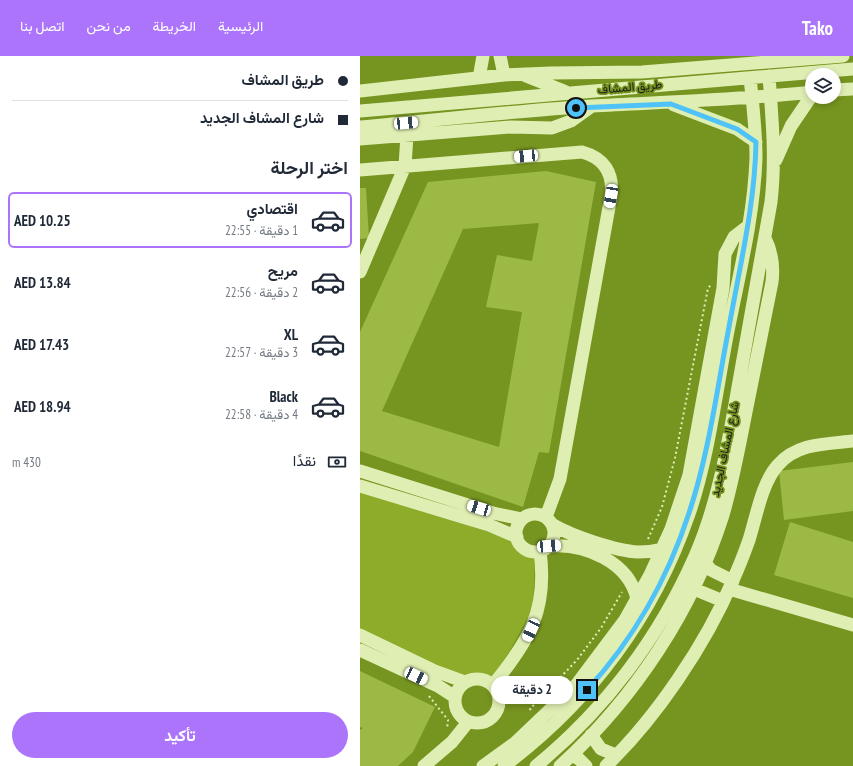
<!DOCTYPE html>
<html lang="ar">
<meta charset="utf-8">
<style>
:root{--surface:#fff;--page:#f6f6f7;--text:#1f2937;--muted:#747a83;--line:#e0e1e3;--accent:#ab74fb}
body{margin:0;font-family:"PT Sans Narrow",Vazirmatn,sans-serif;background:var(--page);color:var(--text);direction:rtl;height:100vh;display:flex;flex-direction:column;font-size:15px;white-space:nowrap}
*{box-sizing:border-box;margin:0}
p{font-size:13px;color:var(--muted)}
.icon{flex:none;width:22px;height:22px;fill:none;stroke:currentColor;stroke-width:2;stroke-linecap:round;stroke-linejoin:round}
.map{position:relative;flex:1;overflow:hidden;direction:ltr}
.side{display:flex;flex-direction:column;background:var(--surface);width:360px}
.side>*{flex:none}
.top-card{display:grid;align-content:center;height:88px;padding:0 12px;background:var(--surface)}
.buttons{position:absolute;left:445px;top:12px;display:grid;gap:8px}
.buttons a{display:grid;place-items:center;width:36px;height:36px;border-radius:50%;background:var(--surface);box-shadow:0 2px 6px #0003;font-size:20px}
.end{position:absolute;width:18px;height:18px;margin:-9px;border:5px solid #4fc3f7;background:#111;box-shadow:0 0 0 2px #111}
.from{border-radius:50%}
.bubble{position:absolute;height:28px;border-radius:14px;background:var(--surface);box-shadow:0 2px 6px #0003;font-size:13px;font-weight:700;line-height:28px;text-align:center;direction:rtl}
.car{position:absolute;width:12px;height:24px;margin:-12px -6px;border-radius:5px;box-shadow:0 0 3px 1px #0007;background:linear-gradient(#fff 24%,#345 0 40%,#fff 0 76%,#345 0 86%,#fff 0)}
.top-card b{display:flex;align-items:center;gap:14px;height:38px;font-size:15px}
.top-card b+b{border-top:1px solid var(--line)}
.top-card i{width:10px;height:10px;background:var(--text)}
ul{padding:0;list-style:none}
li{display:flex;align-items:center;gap:12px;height:56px;margin:0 8px 6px;padding:0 4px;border:2px solid transparent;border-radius:6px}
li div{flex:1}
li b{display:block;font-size:15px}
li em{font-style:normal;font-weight:700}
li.active{border-color:var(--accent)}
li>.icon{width:36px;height:36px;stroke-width:1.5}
h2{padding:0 12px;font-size:18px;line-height:48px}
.pay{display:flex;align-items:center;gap:10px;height:44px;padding:0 12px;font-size:15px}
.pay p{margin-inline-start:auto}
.action{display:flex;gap:8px;margin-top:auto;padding:8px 12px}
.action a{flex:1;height:46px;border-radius:24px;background:var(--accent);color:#fff;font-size:16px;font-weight:700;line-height:46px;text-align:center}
header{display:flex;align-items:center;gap:24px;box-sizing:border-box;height:56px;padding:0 20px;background:var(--accent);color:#fff}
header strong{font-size:19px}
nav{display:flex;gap:22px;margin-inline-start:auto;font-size:14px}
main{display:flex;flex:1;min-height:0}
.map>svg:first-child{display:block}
.green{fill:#8cac2a}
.building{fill:#9cb945;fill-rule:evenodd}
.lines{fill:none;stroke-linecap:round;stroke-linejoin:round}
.path{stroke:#dfeeb3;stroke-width:2;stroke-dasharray:2 3;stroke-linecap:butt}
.minor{stroke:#dfeeb3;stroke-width:13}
.route{stroke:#4fc3f7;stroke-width:5}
.labels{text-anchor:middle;stroke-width:3.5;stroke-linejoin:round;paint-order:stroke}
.street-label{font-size:12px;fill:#1d1d1d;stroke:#769420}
</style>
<header>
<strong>Tako</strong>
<nav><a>الرئيسية</a><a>الخريطة</a><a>من نحن</a><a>اتصل بنا</a></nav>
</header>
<main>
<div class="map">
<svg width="493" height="710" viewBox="0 0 493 710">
<rect width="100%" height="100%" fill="#769420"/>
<path class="green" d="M0,435L45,448L146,482L162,496L175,503L173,553L135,621L99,619L0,573Z"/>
<path class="building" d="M186,115L236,126L189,397L179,396L163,451L0,395V276L68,126ZM179,167L172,205L137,199L126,251L162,256L139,391L22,355L103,173Z
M0,132H6L9,182L0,183Z
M493,406V455L424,464L419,415Z
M430,466L493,486V542L414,519Z
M0,615L75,651L53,696L38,710H0V674L3,672L0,671Z"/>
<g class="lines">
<path class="path" d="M288,483L302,451L315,402L348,232L351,229
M69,640L88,664L87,673
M171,654L170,653L217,604L241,572L262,536"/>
<path class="minor" d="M140,0L144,19
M166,20L204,35
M119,22L123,0
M474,34L493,33
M0,35L144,19L191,17L282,16L483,0
M314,49L377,73L396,86
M0,55L493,13
M0,71C77,64 155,55 232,50C305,46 379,44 452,36
M0,83L151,71L192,72L211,65L232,50
M416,104L431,70L452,39
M0,114L222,96C244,102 254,117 251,140L200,423L186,461
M0,216L45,110L47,79
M0,415L133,457L162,463
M0,430L129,469L157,481
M156 477a19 19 0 1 1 38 0a19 19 0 1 1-38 0Z
M193,469C212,480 256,495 278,496C287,496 295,495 303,493
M189,490C225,487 269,506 277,543
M345,507L351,514L373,525
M334,533L363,545
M369,533L493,569
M0,579L75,615L105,626
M0,594L78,630L95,641
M95 645a22 22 0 1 1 44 0a22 22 0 1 1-44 0Z
M133,629C169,585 188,554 180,495
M231,679L241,693L256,699
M212,699L219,703L226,710
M64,710L92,686L108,666
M123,710L155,687L217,628L265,564L290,519L311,473L329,419L363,232L365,198L374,181L387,171
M144,710C230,646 294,560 329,458C349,400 356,336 368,275C379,219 394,160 396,102C396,75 393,49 390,22
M176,710C244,654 299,582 335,500C360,443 369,381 380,320C390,262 401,204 411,146C416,103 412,62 409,20
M200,710C274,643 333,554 363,459C373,425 379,391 386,356C395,313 403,269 412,226C414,210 412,196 405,182
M246,710C296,662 346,588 373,524C379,511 384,498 389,484C396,462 402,426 418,409C437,387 466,388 493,385"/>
</g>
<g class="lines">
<path class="route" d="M216,52L311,48L377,73L396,86C395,148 380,209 369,271C357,333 349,397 329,457C308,522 273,584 227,634"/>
</g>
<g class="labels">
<g class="street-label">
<text transform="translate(270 31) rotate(-5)" y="4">طريق المشاف</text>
<text transform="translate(365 393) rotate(-78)" y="4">شارع المشاف الجديد</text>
</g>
</g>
</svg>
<div class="buttons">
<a><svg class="icon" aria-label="layers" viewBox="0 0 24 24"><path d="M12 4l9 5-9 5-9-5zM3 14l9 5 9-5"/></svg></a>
</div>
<i class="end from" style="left:216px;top:52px"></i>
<i class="end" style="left:227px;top:634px"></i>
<div class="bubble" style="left:131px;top:620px;width:82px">2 دقيقة</div>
<i class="car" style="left:46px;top:67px;rotate:85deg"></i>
<i class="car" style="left:166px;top:100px;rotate:265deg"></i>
<i class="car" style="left:251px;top:140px;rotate:190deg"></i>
<i class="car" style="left:119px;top:452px;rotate:287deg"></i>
<i class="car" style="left:189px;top:490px;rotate:86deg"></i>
<i class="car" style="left:171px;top:574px;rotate:205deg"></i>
<i class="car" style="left:56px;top:620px;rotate:115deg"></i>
</div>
<section class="side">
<div class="top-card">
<b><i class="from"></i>طريق المشاف</b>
<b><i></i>شارع المشاف الجديد</b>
</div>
<h2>اختر الرحلة</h2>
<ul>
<li class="active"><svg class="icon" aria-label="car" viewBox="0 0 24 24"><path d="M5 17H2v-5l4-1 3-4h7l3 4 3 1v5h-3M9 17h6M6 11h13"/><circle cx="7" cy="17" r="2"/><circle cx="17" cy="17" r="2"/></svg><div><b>اقتصادي</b><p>1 دقيقة · 22:55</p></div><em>AED 10.25</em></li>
<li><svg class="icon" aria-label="car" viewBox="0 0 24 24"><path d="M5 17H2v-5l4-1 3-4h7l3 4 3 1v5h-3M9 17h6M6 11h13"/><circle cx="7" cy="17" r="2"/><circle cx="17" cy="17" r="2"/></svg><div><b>مريح</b><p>2 دقيقة · 22:56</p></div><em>AED 13.84</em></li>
<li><svg class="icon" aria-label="car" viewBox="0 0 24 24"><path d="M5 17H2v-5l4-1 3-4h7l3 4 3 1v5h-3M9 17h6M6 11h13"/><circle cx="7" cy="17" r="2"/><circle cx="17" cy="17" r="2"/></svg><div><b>XL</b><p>3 دقيقة · 22:57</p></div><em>AED 17.43</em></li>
<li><svg class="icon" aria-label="car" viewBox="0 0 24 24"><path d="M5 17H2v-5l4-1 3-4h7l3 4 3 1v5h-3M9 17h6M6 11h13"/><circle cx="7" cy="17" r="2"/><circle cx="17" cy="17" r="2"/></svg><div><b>Black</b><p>4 دقيقة · 22:58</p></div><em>AED 18.94</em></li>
</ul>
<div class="pay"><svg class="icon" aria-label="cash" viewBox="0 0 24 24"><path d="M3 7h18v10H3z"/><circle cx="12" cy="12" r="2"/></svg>نقدًا<p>430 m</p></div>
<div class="action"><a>تأكيد</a></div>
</section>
</main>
